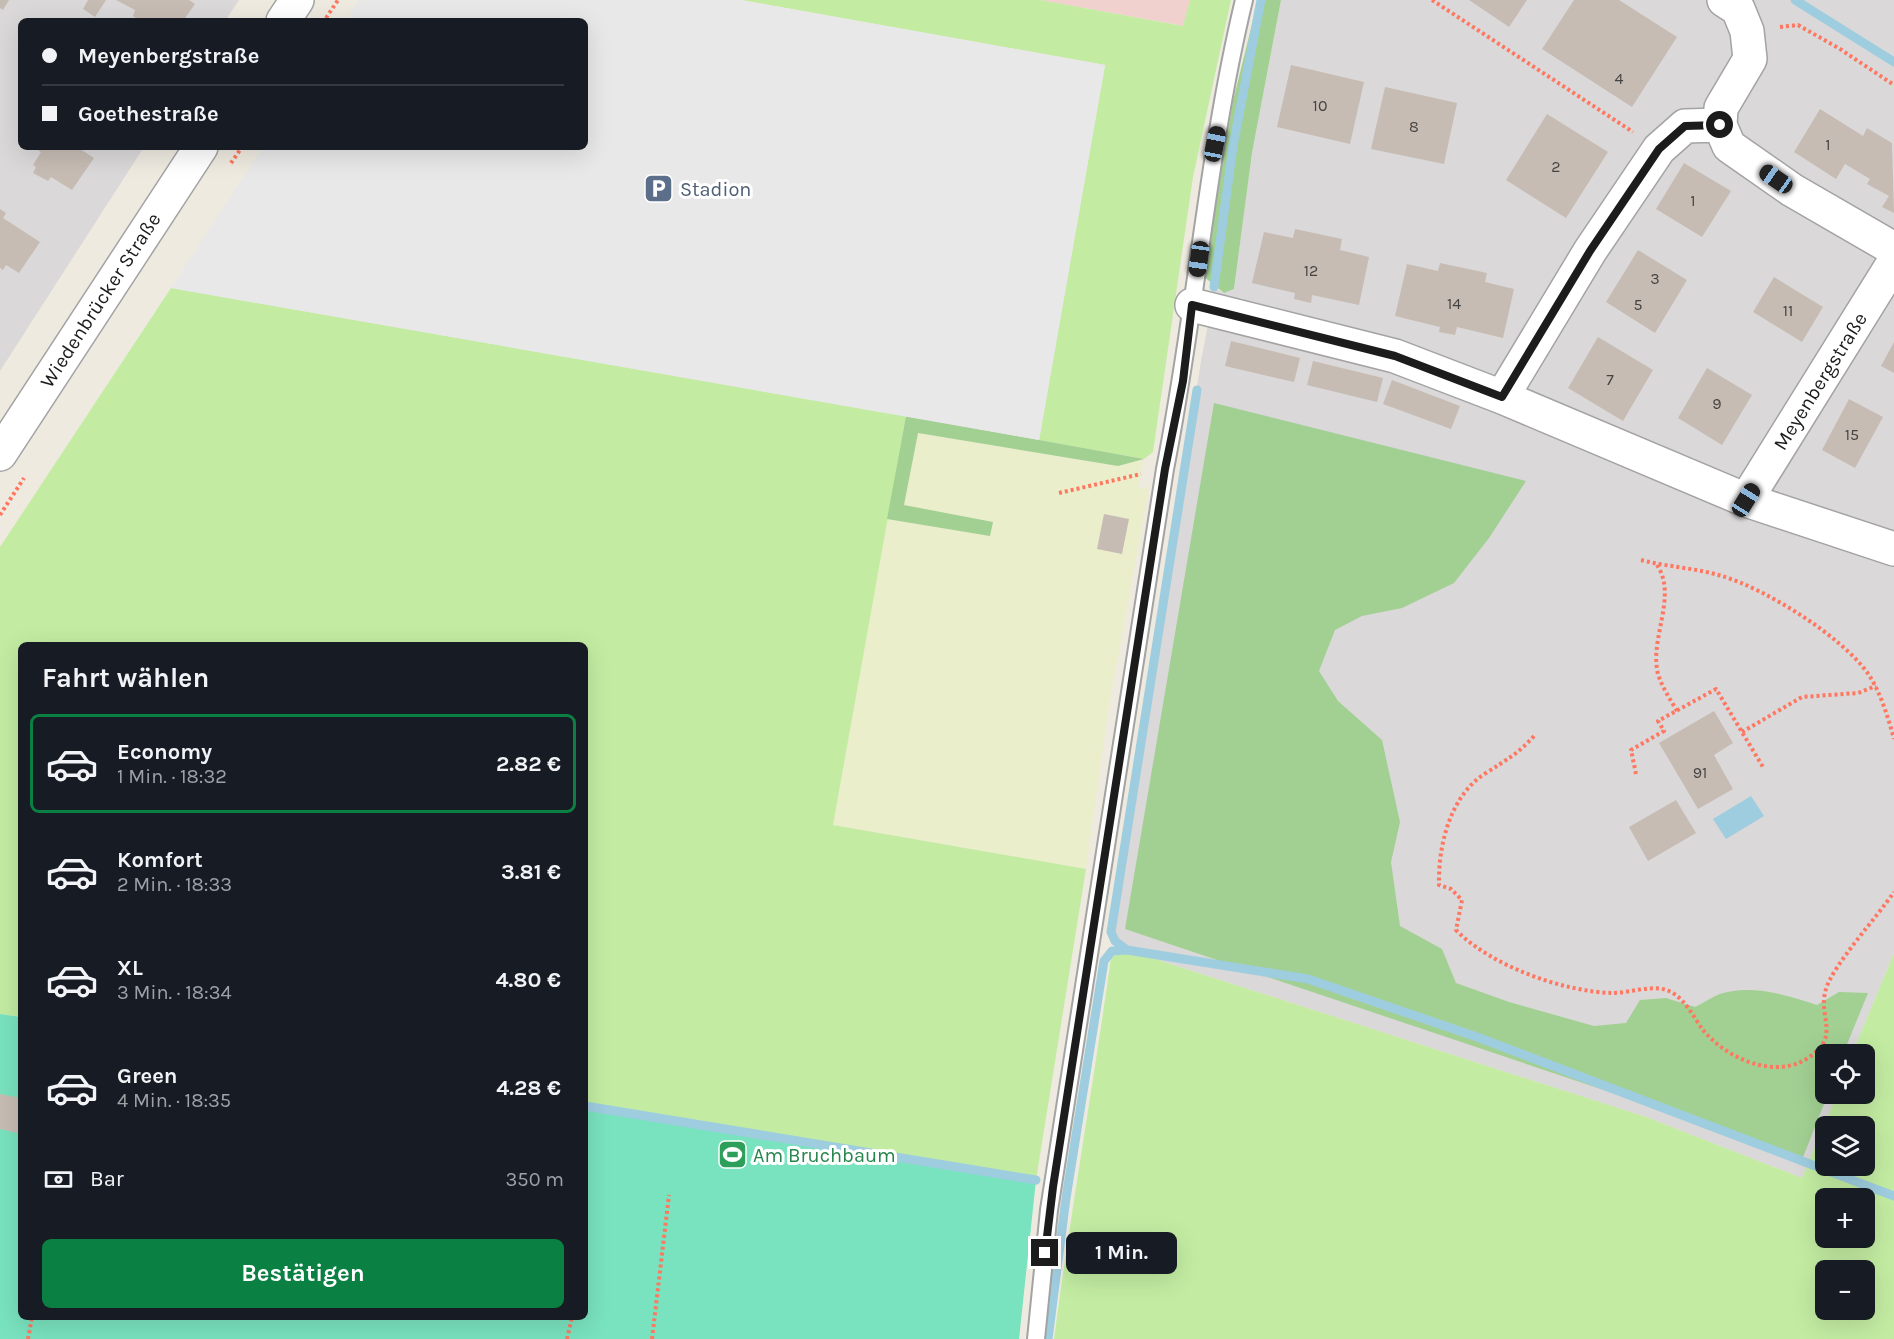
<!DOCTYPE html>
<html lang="de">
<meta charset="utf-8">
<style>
:root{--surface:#171b24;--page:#20242c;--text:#f1f3f6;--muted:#9ea1a6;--line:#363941;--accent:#0b8043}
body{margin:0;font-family:Karla,sans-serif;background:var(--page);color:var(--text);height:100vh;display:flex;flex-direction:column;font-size:22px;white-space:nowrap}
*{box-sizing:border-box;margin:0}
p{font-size:20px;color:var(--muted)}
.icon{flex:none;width:33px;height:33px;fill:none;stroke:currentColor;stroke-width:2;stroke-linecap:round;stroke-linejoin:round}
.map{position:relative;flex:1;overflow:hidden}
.drawer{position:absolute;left:18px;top:642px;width:570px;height:678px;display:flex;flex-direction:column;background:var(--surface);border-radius:9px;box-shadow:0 6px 24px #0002}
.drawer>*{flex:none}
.hud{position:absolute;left:18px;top:18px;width:570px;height:132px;border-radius:9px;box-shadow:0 6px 24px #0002;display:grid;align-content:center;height:132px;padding:0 24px;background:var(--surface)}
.fabs{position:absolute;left:1815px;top:1044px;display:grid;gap:12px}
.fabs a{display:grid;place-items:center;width:60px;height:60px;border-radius:9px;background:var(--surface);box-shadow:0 6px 24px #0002;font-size:30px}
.end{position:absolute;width:27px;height:27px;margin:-14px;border:8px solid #1c1c1c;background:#fff;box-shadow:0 0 0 3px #fff}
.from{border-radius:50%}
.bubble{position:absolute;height:42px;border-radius:9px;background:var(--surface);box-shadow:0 6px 24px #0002;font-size:20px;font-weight:700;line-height:42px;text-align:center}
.car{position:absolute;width:18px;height:36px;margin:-18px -9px;border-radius:8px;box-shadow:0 0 4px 2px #0007;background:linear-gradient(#222 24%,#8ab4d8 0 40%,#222 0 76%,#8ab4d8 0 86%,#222 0)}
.hud b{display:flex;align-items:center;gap:21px;height:57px;font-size:22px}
.hud b+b{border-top:2px solid var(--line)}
.hud i{width:15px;height:15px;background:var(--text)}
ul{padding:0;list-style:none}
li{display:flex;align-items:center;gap:18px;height:99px;margin:0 12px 9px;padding:0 12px;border:3px solid transparent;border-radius:9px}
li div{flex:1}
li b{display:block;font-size:22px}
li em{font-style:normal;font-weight:700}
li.current{border-color:var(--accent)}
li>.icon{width:54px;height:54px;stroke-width:1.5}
h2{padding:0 24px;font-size:27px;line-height:72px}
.pay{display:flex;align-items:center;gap:15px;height:66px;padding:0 24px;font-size:22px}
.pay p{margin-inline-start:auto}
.primary-button{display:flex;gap:12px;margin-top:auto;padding:12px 24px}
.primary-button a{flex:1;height:69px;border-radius:9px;background:var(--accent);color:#fff;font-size:24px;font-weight:700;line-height:69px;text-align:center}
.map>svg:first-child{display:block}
.residential{fill:#dad8d8}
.commercial{fill:#f0d1ce}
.farmland{fill:#eaeeca}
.grass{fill:#c3eca2;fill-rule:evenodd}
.forest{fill:#a2d092}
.pitch{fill:#79e2be}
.parking{fill:#e8e8e8}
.water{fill:#9ecddf}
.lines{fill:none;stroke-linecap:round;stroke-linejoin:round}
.stream{stroke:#9ecddf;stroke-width:9}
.building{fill:#c6bcb4}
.service-casing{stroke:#a3a3a3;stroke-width:20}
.minor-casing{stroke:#a3a3a3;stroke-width:36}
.tertiary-casing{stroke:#a3a3a3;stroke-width:36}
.path{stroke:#ff7760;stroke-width:4;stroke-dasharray:3 3;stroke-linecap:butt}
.service{stroke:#fff;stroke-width:16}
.minor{stroke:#fff;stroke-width:33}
.tertiary{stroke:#fff;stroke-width:33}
.route{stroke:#1c1c1c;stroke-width:8}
.labels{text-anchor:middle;stroke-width:6;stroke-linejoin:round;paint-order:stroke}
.number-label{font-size:16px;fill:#464442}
.service-label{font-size:20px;fill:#4e5e75;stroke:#fff;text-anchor:start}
.street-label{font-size:20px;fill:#1c1c1c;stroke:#fff}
.leisure-label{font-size:20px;fill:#27864d;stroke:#fff;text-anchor:start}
</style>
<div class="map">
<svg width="1894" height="1339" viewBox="0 0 1894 1339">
<rect width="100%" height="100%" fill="#eeeae0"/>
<path class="residential" d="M0,0H239L225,21H21V147H144L0,371Z
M1281,0H1894V953L1852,1054H1826V1094H1837L1802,1178L1646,1117L1127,950L1115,941L1111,932L1201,361L1215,288L1224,293L1234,289L1252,153Z"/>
<path class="commercial" d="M1040,0H1190L1184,26Z"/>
<path class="farmland" d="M918,433L1118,466L1144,459L1138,488L1149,487L1108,712L1086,869L833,825L887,519L990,535L992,522L904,505Z"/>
<path class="grass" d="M741,0H1040L1183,26L1190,0H1231L1193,177L1153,452L1144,459L1039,440L1105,65Z
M171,288L906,416L833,825L1086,869L1036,1180L585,1106V645H21V1017L0,1014V547Z
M1127,950L1646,1117L1802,1178L1837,1094H1864V1054H1852L1894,953V1339H1054C1071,1209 1094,1081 1112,951ZM1826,1126H1864V1166H1826ZM1826,1198H1864V1238H1826ZM1826,1270H1864V1310H1826Z"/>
<path class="forest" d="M1258,0H1281L1252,153L1234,289L1224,293L1203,276L1233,101Z
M1214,403L1526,481L1489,538L1454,583L1402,608L1362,616L1335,630L1319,671L1338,701L1382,740L1400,822L1391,862L1400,926L1442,949L1456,983L1509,1002L1594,1026L1626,1023L1640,1000L1666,998L1695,1007C1703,1003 1712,997 1720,994C1751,984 1788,995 1817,1005L1839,992L1868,993L1843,1054H1826V1094H1828L1803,1157L1125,929Z
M906,416L1144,459L1118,466L918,433L904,505L993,522L990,536L887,519Z"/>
<path class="pitch" d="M0,1014L21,1017V1317H585V1106L1036,1180L1019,1339H0Z"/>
<path class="parking" d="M359,0H741L1105,65L1039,440L171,288L263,147H585V21H346Z"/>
<path class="water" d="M1751,796L1764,816L1726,839L1713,819Z"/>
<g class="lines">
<path class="stream" d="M1795,0L1894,62
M1214,287L1233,146L1261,0
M1127,950L1115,941L1111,932L1197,390
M585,1106L1036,1180
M1048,1339L1066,1198L1104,961L1112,951L1127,950L1308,979L1477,1037L1894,1196"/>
</g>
<path class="building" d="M0,0H9L3,10L0,8Z
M88,0H106L95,17L83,9Z
M116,0H189L195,4L183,21H152L147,18L140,21L133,16L135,10Z
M1469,0H1527L1509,27Z
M1574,0H1619L1677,37L1632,107L1542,49Z
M1291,65L1364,82L1350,144L1277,127Z
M1385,87L1457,103L1444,164L1371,149Z
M1820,109L1863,136L1867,128L1892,143L1894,213L1882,207L1889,196L1867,184L1870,179L1845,164L1836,179L1794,152Z
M1547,114L1608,152L1566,218L1506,180Z
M33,147H77L94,158L72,190L51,177L48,181L33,173L36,167L33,165L41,152Z
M1684,163L1731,191L1702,237L1656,209Z
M0,209L6,213L3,218L40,242L19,273L6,265L3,270L0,268Z
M1295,229L1342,239L1340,250L1369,257L1359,305L1312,295L1311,303L1294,299L1295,293L1252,283L1264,232L1293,238Z
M1638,250L1687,280L1655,333L1606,302Z
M1440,263L1487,273L1485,282L1514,289L1503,338L1457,327L1455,335L1439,332L1440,327L1395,316L1407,264L1438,271Z
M1774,277L1823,307L1802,342L1753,312Z
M1598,337L1653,370L1623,421L1568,388Z
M1231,341L1300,358L1294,382L1225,366Z
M1894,342V373L1881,366Z
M1313,361L1383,378L1377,402L1307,385Z
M1707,368L1752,395L1722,445L1678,418Z
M1392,380L1460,406L1451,429L1383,404Z
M1849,399L1883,417L1855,468L1822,450Z
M1104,514L1129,519L1122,554L1097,549Z
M1714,711L1733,743L1714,755L1733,789L1698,809L1659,743Z
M1676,800L1696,833L1648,861L1629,827Z
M0,1094L21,1098V1134L0,1129Z"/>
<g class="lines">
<defs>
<path id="service" d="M1036,1339L1049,1210L1165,469C1196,313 1207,154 1244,0"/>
<path id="minor" d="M1724,0L1738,9L1747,31L1750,59L1721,108L1720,125L1729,146L1792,190L1894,249
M1192,305L1395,356L1502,397L1746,500L1894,549
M1502,397L1590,251L1659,149L1685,126L1720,125
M1746,500L1894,262"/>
<path id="tertiary" d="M283,21L297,0
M0,454L201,147"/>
</defs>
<use href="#service" class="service-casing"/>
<use href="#minor" class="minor-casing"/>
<use href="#tertiary" class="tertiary-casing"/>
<path class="path" d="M1432,0L1633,132
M326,18L338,0
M1780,27L1798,25L1840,49L1894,85
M231,163L242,147
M1059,493L1141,474
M0,515L24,478
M1641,560C1668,567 1696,568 1722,576C1766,589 1843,637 1869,675C1881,694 1888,717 1894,739
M1657,565C1678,597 1649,638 1658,674C1662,687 1670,699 1677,711
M1742,732L1802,697L1858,693L1876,686
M1534,736C1518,754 1506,760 1486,773C1450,795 1438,846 1439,885L1451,889L1462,900L1456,930C1491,966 1564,992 1613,993C1631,993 1655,983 1671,992C1685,999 1694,1018 1703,1030C1726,1058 1774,1080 1808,1058C1842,1036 1817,1017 1826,989C1833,965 1878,916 1894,892
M1636,774L1631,750L1664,731L1658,721L1716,689L1763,767
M28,1339L32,1317
M567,1339L572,1317
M652,1339L669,1195"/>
<use href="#service" class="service"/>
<use href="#minor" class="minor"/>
<use href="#tertiary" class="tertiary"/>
</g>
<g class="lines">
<path class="route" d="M1045,1253L1053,1187L1165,469L1183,381L1192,305L1395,356L1502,397L1590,251L1659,149L1685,126L1720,125"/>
</g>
<defs>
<symbol id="parking-square" viewBox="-11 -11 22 22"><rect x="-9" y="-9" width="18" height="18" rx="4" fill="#5c6f8a" stroke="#fff"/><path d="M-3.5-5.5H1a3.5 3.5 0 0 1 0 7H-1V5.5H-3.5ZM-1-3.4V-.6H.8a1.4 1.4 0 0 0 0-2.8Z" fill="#fff"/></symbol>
<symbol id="stadium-square" viewBox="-11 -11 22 22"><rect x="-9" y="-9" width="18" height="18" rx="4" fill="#2e9e5b" stroke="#fff"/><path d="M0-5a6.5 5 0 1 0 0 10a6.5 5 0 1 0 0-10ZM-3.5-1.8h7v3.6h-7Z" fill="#fff"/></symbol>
</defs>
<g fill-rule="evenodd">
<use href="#parking-square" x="642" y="172" width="33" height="33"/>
<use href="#stadium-square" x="716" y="1138" width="33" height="33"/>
</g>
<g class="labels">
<g class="number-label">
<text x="1619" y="84">4</text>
<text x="1320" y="111">10</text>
<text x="1414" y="132">8</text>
<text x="1828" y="150">1</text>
<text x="1556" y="172">2</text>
<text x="1693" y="206">1</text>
<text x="1311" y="276">12</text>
<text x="1655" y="284">3</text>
<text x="1454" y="309">14</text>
<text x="1638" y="310">5</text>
<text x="1788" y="316">11</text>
<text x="1610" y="385">7</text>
<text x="1717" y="409">9</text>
<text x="1852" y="440">15</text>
<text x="1700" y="778">91</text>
</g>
<g class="service-label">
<text x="680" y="196">Stadion</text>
</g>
<g class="street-label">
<text transform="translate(100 300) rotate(-57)" y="7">Wiedenbrücker Straße</text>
<text transform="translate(1820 381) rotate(-58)" y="7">Meyenbergstraße</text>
</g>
<g class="leisure-label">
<text x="753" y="1162">Am Bruchbaum</text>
</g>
</g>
</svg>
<div class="fabs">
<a><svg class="icon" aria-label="locate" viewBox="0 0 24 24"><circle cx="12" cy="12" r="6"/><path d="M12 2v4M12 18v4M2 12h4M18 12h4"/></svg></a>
<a><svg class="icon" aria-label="layers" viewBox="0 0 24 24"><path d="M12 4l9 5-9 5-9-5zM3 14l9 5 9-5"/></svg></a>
<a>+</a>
<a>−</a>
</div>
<i class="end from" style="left:1720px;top:125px"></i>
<i class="end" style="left:1045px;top:1253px"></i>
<div class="bubble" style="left:1066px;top:1232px;width:111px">1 Min.</div>
<i class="car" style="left:1215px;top:144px;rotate:11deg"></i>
<i class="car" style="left:1776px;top:179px;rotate:305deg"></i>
<i class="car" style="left:1199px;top:259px;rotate:188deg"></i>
<i class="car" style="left:1746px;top:500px;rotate:32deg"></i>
<div class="hud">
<b><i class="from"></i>Meyenbergstraße</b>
<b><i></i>Goethestraße</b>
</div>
<section class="drawer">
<h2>Fahrt wählen</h2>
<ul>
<li class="current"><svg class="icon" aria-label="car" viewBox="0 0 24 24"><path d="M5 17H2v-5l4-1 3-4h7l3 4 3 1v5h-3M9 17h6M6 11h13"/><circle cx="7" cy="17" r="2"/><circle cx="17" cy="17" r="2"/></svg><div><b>Economy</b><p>1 Min. · 18:32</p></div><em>2.82 €</em></li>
<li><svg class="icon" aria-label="car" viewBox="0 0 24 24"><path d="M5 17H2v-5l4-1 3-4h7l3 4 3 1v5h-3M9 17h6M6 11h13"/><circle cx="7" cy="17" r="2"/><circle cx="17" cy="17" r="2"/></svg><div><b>Komfort</b><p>2 Min. · 18:33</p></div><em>3.81 €</em></li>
<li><svg class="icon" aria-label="car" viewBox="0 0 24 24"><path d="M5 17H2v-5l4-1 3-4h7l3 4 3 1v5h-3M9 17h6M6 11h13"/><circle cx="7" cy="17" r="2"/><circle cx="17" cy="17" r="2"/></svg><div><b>XL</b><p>3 Min. · 18:34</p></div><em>4.80 €</em></li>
<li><svg class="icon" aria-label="car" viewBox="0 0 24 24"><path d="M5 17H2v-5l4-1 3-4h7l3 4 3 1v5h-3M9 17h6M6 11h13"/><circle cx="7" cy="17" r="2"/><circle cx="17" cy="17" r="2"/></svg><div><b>Green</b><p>4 Min. · 18:35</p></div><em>4.28 €</em></li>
</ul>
<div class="pay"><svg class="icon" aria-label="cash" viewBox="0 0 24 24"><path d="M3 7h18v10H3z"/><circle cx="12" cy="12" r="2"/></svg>Bar<p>350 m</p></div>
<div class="primary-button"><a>Bestätigen</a></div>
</section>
</div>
